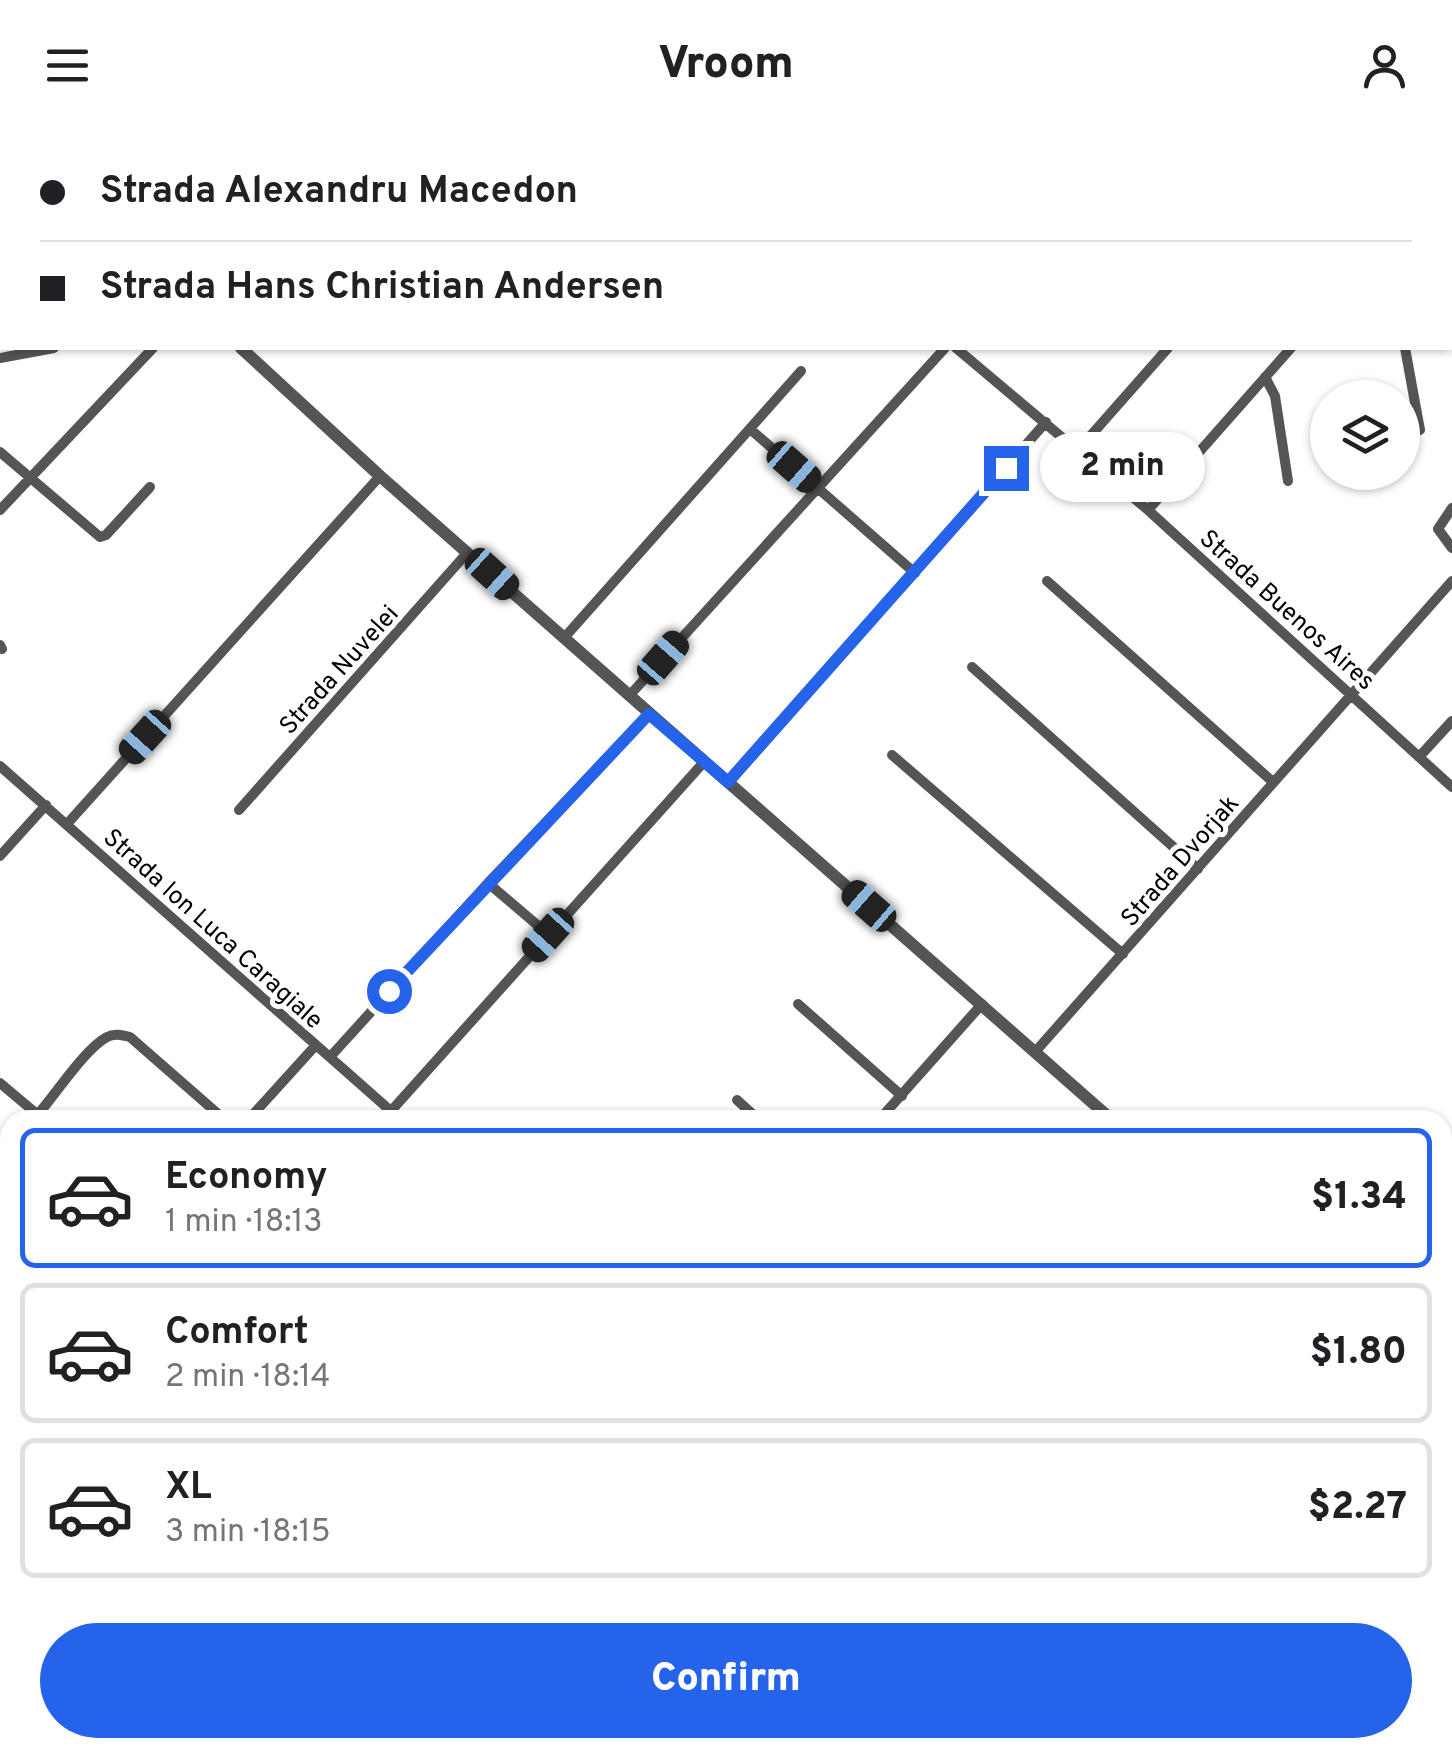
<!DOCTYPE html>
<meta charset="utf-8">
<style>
:root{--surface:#fff;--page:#f6f6f6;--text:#202124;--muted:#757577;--line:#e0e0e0;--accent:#2563eb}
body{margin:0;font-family:Overpass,sans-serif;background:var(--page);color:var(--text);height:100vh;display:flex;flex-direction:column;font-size:38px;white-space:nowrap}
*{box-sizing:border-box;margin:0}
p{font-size:32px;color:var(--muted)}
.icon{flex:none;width:55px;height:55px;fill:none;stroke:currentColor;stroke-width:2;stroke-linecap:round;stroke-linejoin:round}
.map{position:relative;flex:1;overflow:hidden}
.sheet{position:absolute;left:0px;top:980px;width:1452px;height:648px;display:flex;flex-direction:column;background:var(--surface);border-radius:30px 30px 0 0;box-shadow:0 2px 8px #0004}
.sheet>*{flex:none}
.top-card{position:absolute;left:0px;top:0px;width:1452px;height:220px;box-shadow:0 2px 8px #0004;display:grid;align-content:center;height:220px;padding:0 40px;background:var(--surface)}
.controls{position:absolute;left:1310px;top:250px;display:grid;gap:20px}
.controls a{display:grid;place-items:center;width:110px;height:110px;border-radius:50%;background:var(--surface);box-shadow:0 2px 8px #0004;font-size:50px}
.end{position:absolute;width:45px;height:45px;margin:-22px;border:12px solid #2563eb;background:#fff;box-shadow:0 0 0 5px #fff}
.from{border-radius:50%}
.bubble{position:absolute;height:70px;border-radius:35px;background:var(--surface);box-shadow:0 2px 8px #0004;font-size:32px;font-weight:800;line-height:70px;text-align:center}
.car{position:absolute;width:30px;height:60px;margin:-30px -15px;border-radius:12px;box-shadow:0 0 8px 2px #0007;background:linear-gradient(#222 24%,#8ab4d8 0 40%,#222 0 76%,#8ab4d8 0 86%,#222 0)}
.top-card b{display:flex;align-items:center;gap:35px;height:95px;font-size:38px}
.top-card b+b{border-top:2px solid var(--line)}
.top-card i{width:25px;height:25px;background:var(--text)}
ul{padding:18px 0 0;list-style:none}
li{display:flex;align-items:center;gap:30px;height:140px;margin:0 20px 15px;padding:0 20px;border:5px solid var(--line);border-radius:15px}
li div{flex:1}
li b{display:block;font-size:38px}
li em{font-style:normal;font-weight:800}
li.selected{border-color:var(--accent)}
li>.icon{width:90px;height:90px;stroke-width:1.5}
.button{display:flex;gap:20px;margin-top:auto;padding:20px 40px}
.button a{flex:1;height:115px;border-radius:60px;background:var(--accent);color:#fff;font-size:40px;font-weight:800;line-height:115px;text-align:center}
header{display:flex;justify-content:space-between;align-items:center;height:130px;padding:0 40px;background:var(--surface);font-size:45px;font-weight:800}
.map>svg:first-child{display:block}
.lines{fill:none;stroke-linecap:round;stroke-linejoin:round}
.stream{stroke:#a3a3a3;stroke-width:2.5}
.minor{stroke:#555;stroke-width:10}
.tertiary{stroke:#555;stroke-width:12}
.route{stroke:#2563eb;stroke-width:12}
.labels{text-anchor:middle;stroke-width:10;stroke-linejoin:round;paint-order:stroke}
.street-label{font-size:25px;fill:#000;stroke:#fff}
</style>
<header><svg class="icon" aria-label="menu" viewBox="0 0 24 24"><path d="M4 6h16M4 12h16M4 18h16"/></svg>Vroom<svg class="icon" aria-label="person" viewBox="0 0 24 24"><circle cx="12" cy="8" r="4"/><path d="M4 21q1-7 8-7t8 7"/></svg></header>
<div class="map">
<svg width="1452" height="1626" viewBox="0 0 1452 1626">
<rect width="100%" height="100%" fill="#fff"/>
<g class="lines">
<path class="stream" d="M1205,2L1209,0
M0,211H2"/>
<path class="minor" d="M84,2L87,0
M213,2L215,0
M664,2L666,0
M1122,2L1124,0
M1358,2L1360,0
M0,172L2,175
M956,218L1148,380L1452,657
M1405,218L1420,300
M0,228L54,218
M1265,247L1275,266L1288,351
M750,299L915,443
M1078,320L1168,218
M0,322L100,407L106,405L150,357
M1452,378L1438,399L1452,418
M0,380L153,218
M1148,380L1291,218
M1047,451L1273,652
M564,508L801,241
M0,515L2,519
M972,537L1198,739
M629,566L945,218
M892,625L1123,824
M1419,627L1452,591
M0,636L401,990
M728,653L1046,292
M239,680L467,423
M67,694L380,346
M0,726L46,675
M488,753L549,805
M798,874L902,966
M1035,922L1452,451
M330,927L488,753L649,584
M0,953L44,990
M737,970L759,990
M391,981L704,632
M33,990C52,970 84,919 107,907C114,903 122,905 130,907L225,990
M248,990L316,915
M879,990L982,874
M0,1024L10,1014
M1442,1079L1452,1068
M0,1101L10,1110
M0,1267L10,1256
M1442,1443L1452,1452
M1442,1508L1452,1497
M1442,1613L1452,1621
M829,1618L840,1626
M988,1618L999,1626
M1139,1618L1148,1626
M1259,1618L1269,1626
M428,1626L436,1618
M556,1626L564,1618"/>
<path class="tertiary" d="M1420,0L1423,2
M0,7L2,9
M1450,27L1452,29
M241,218L380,346L1112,990
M1442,1227L1452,1217
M0,1273L10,1282
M1442,1281L1452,1290
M391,1618L401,1626
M1087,1626L1095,1618"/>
</g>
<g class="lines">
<path class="route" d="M389,861L649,584L728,652L1006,338"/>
</g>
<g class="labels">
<g class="street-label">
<text transform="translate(1288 479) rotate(42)" y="9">Strada Buenos Aires</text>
<text transform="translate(338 539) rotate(-48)" y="9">Strada Nuvelei</text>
<text transform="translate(1179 730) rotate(-49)" y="9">Strada Dvorjak</text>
<text transform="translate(214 798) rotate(42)" y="9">Strada Ion Luca Caragiale</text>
</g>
</g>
</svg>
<div class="controls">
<a><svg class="icon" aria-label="layers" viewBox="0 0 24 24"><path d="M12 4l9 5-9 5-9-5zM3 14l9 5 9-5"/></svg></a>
</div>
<i class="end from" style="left:389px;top:861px"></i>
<i class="end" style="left:1006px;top:338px"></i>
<div class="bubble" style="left:1040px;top:302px;width:165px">2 min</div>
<i class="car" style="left:794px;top:337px;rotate:131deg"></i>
<i class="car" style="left:492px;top:444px;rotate:132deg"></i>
<i class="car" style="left:663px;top:528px;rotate:41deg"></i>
<i class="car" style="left:145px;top:607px;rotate:222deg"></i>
<i class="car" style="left:869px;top:776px;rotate:311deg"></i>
<i class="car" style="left:548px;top:805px;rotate:222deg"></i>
<div class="top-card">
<b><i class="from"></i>Strada Alexandru Macedon</b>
<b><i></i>Strada Hans Christian Andersen</b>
</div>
<section class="sheet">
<ul>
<li class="selected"><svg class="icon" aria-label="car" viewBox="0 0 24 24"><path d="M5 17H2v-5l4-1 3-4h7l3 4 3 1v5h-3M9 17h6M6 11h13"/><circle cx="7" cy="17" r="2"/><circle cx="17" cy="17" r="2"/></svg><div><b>Economy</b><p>1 min · 18:13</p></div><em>$1.34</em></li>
<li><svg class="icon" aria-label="car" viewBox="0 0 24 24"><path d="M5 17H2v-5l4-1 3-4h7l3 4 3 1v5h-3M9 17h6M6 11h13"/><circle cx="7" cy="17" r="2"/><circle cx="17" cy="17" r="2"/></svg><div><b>Comfort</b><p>2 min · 18:14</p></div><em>$1.80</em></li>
<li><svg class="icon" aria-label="car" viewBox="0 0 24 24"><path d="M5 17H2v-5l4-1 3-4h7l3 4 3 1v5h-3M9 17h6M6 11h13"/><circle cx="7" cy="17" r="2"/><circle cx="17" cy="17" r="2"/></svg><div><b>XL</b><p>3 min · 18:15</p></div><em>$2.27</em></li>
</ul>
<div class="button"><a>Confirm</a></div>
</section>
</div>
